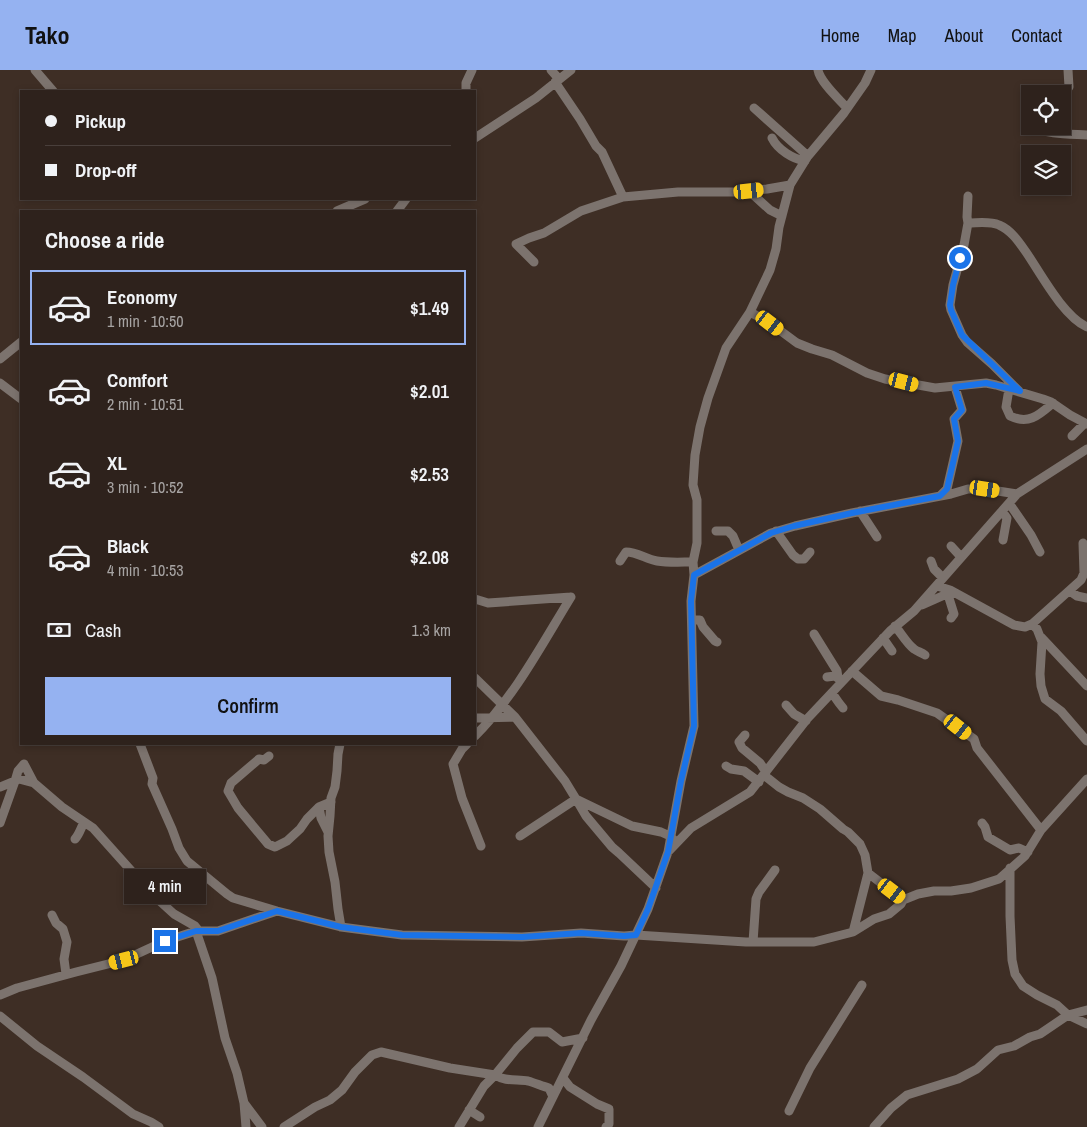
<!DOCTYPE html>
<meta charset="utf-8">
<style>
:root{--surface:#2e221c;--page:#362a25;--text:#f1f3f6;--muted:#a7a4a3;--line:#493f3b;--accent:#95b2f1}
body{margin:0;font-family:"Archivo Narrow",sans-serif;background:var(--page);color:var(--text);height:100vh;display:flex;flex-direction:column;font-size:19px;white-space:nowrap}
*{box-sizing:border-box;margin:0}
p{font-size:16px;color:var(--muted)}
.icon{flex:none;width:28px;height:28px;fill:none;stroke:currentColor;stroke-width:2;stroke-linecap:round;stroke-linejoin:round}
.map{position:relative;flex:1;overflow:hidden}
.side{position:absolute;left:20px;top:140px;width:456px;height:535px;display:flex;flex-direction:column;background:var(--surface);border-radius:0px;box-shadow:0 2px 8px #0003,0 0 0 1px var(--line)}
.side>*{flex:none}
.top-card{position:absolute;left:20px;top:20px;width:456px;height:110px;border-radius:0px;box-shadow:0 2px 8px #0003,0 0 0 1px var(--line);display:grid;align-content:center;height:110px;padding:0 25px;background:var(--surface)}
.controls{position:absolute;left:1021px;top:15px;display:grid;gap:10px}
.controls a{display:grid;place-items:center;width:50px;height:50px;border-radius:0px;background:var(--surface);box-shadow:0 2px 8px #0003,0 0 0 1px var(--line);font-size:25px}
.end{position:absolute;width:22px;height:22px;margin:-11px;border:6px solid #1a73e8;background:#fff;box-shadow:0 0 0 2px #fff}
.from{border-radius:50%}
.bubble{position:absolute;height:35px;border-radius:0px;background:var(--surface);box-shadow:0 2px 8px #0003,0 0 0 1px var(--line);font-size:16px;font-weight:600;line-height:35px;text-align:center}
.car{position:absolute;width:15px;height:30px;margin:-15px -8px;border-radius:6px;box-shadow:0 0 4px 1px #0007;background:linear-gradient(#f5c518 24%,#345 0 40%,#f5c518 0 76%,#345 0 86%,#f5c518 0)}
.top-card b{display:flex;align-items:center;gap:18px;height:48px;font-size:19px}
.top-card b+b{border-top:1px solid var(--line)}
.top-card i{width:12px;height:12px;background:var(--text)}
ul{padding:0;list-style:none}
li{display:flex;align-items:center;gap:15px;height:75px;margin:0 10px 8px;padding:0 15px;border:2px solid transparent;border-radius:0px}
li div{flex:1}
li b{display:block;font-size:19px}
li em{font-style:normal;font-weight:600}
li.on{border-color:var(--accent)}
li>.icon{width:45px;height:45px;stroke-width:1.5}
h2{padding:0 25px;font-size:22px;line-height:60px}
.pay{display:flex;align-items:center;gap:12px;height:55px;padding:0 25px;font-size:19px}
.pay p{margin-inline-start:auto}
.primary-button{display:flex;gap:10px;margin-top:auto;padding:10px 25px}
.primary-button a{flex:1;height:58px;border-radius:0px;background:var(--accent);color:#111;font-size:20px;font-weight:600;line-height:58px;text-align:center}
header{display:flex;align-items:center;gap:30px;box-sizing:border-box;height:70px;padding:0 25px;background:var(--accent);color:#111}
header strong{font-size:24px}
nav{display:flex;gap:28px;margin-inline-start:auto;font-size:18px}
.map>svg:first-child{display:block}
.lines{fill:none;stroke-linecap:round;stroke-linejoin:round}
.minor{stroke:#7c736e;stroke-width:9}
.route{stroke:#1a73e8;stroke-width:6}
</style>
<header>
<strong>Tako</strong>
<nav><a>Home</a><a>Map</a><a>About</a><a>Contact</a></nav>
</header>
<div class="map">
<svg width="1087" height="1057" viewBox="0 0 1087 1057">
<rect width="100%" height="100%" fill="#3e2e25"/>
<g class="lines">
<path class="minor" d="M35,0L53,21
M551,0L559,9
M818,0C820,12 839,29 847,38
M555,12L580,49L596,76L602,82L623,127
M466,21V13L472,0
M1062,27L1069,17L1068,0
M754,38L808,86
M1034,56C1045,65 1072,64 1087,65
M475,68L536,28L571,0
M772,68C778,80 793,89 805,91
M749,121L770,140L782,146
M968,126L967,147L968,153L964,175L953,215L950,235L951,240L962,265L967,272L992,294L1019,321
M337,141L365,129
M397,141L406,129
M968,153C978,153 990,151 999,155C1011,160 1019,172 1026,182C1041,204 1063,246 1087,257
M534,192L516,174L529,168L544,163L581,141L623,127L678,122H734L767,119L790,115
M750,242L770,253L797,273L812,279L832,285L867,303L885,309L935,318L986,313L996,315L1043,329L1051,332L1070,345L1087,354
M0,289L21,272
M0,313L21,329
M1009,319L1006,337L1010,346C1029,355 1039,345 1053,333
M1072,366L1085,353
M940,426L947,419L958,371L954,349L962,340L955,317
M1009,433L1031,465L1040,482
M860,441L877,467
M1002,441L1007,448L1003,470
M716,461H728L733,466L739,480
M776,461L793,485L798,489H804L810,482
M951,476L961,487
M620,491L626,482C637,482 646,489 657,491C669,493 682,492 693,492
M931,491L934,499L943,508
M694,505L771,463L795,456L852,443L951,424L968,419H985L1017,424
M937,516L950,520L1014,555L1025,557L1032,554L1037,559L1042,572L1040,604L1041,616L1045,629L1061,641L1087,671
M949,520V528L954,544L951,548
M1070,521L1077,526L1087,528
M475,529L488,533L571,527
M922,535L949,523
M692,550H700L703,557L715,571L717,572
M1032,554L1081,510L1084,503L1083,473
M895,556C901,563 907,574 914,579C918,582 921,582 925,585
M814,564L837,601L838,608
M1041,567L1087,616
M883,568L892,581
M852,601L881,626L898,630L937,643L974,669L977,678L1041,760
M827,607L835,606L842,611
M475,608L515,647L565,711L576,729L586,746L612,777L619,783L656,818
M832,623L839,633L843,638
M786,635L794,644L806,651
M475,648L515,647
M745,665L739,672L742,678L760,693L766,702
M475,666C515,626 542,574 571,527
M140,674L153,708L152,714L172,759L179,778L187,791L227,824L233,828L277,841L341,857L402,865L522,867L581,863L624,866L636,865L746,872H814L853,862L874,849L889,844L901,834L903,830L918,824L934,821H951L971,818L999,809L1025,786L1041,760L1087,709
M340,674L338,684L337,701L335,717L331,728L330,746L328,766L329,782L335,812L338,839L341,857
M467,674L462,679L453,694L462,728L481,776
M269,686L264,690L259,689L231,713L228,721L238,738L268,774L275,777L287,771L300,759L307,749L319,737
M726,696L731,699L744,701L759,712
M764,705L779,717L788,722L803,728L820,739L843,759L848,762L860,774L865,785L868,803L853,862
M0,717L15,711L18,701L24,694L34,713
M0,753L15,711L19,709L34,713L62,737L93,758L152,824L174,844L195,856L199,861
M982,753L985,757L988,767L1010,780L1019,778L1028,782
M328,762L321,748L319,737L331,732
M520,766L576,729L632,756L661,762L670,766L674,770
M75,769C79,765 81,758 84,752
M668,782L691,758L750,722L807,649L890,561L914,541L1017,424L1087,379
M1010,798V846L1012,890L1015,904L1023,916L1037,925L1057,935L1068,945L1087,940
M868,803L903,830
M52,845L56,853L63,859L67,872L64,889L66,904
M196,861L212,908L225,968L237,1003L244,1033L246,1057
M753,872L756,829L759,822L775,800
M0,925L17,918L76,902L124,890L165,871L196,861H218L277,841
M0,946L37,976L83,1007L133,1044L151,1052L159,1057
M563,1008L570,1017L597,1034L609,1039V1054L606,1057
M244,1033L262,1057
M469,1040L480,1047
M789,1041L810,998L862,915
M284,1057L315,1037L330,1030L342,1020L355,1002L372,985L381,982L450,998L495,1005C506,1012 517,1009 528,1011C535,1013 542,1016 549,1018L553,1027
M459,1057L484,1016L495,1005L517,978L533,962H549L562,972L583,968
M538,1057L591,950L621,896L648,839L668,782L681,711L694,656L691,531L694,505L693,492L697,473V430L693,415L695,385L700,357L708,328L726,278L750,242L770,200L776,179L779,157L790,115L808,86L844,43L865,13L871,0
M874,1057L891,1038L907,1025L958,1009L977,999L998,980L1014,976L1030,967L1040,964L1068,945L1087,954"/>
</g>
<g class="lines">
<path class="route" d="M165,871L196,861H218L277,841L341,857L402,865L522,867L581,863L624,866L636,865L648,839L668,782L681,711L694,656L691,531L694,505L771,463L794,456L852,443L940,426L947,419L958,371L954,349L962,340L955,317L986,313L1020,321L962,265L951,240L950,235L953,215L960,188"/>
</g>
</svg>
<div class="controls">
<a><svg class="icon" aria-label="locate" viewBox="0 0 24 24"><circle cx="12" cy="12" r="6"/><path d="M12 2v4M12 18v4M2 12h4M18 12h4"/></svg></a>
<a><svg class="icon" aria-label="layers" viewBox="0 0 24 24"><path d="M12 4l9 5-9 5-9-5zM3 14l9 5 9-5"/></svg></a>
</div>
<i class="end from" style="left:960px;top:188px"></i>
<i class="end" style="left:165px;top:871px"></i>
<div class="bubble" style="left:124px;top:799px;width:82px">4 min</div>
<i class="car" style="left:749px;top:121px;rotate:84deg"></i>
<i class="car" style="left:770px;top:253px;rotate:127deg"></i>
<i class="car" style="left:904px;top:312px;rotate:104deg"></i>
<i class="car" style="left:985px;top:419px;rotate:99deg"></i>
<i class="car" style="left:958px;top:657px;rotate:128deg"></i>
<i class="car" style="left:892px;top:821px;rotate:127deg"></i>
<i class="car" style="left:124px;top:890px;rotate:256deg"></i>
<div class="top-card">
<b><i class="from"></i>Pickup</b>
<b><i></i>Drop-off</b>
</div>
<section class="side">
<h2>Choose a ride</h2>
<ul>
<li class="on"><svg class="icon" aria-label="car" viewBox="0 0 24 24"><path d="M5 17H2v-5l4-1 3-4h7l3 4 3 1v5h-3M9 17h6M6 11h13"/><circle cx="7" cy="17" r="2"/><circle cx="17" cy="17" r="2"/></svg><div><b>Economy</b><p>1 min · 10:50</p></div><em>$1.49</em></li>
<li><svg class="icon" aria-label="car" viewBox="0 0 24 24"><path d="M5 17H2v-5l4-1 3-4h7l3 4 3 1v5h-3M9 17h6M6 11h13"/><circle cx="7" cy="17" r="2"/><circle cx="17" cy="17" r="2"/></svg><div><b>Comfort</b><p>2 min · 10:51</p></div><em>$2.01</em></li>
<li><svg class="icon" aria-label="car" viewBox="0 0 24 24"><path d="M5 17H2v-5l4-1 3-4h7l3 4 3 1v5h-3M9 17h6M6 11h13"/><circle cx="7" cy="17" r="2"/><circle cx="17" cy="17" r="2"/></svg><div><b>XL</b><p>3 min · 10:52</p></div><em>$2.53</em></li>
<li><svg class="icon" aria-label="car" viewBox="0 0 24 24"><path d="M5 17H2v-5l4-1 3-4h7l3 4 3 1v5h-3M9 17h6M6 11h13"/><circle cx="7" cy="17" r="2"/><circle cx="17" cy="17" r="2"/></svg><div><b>Black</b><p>4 min · 10:53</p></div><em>$2.08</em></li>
</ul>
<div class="pay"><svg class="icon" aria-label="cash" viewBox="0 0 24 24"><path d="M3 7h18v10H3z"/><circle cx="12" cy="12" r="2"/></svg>Cash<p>1.3 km</p></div>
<div class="primary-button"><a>Confirm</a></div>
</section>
</div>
